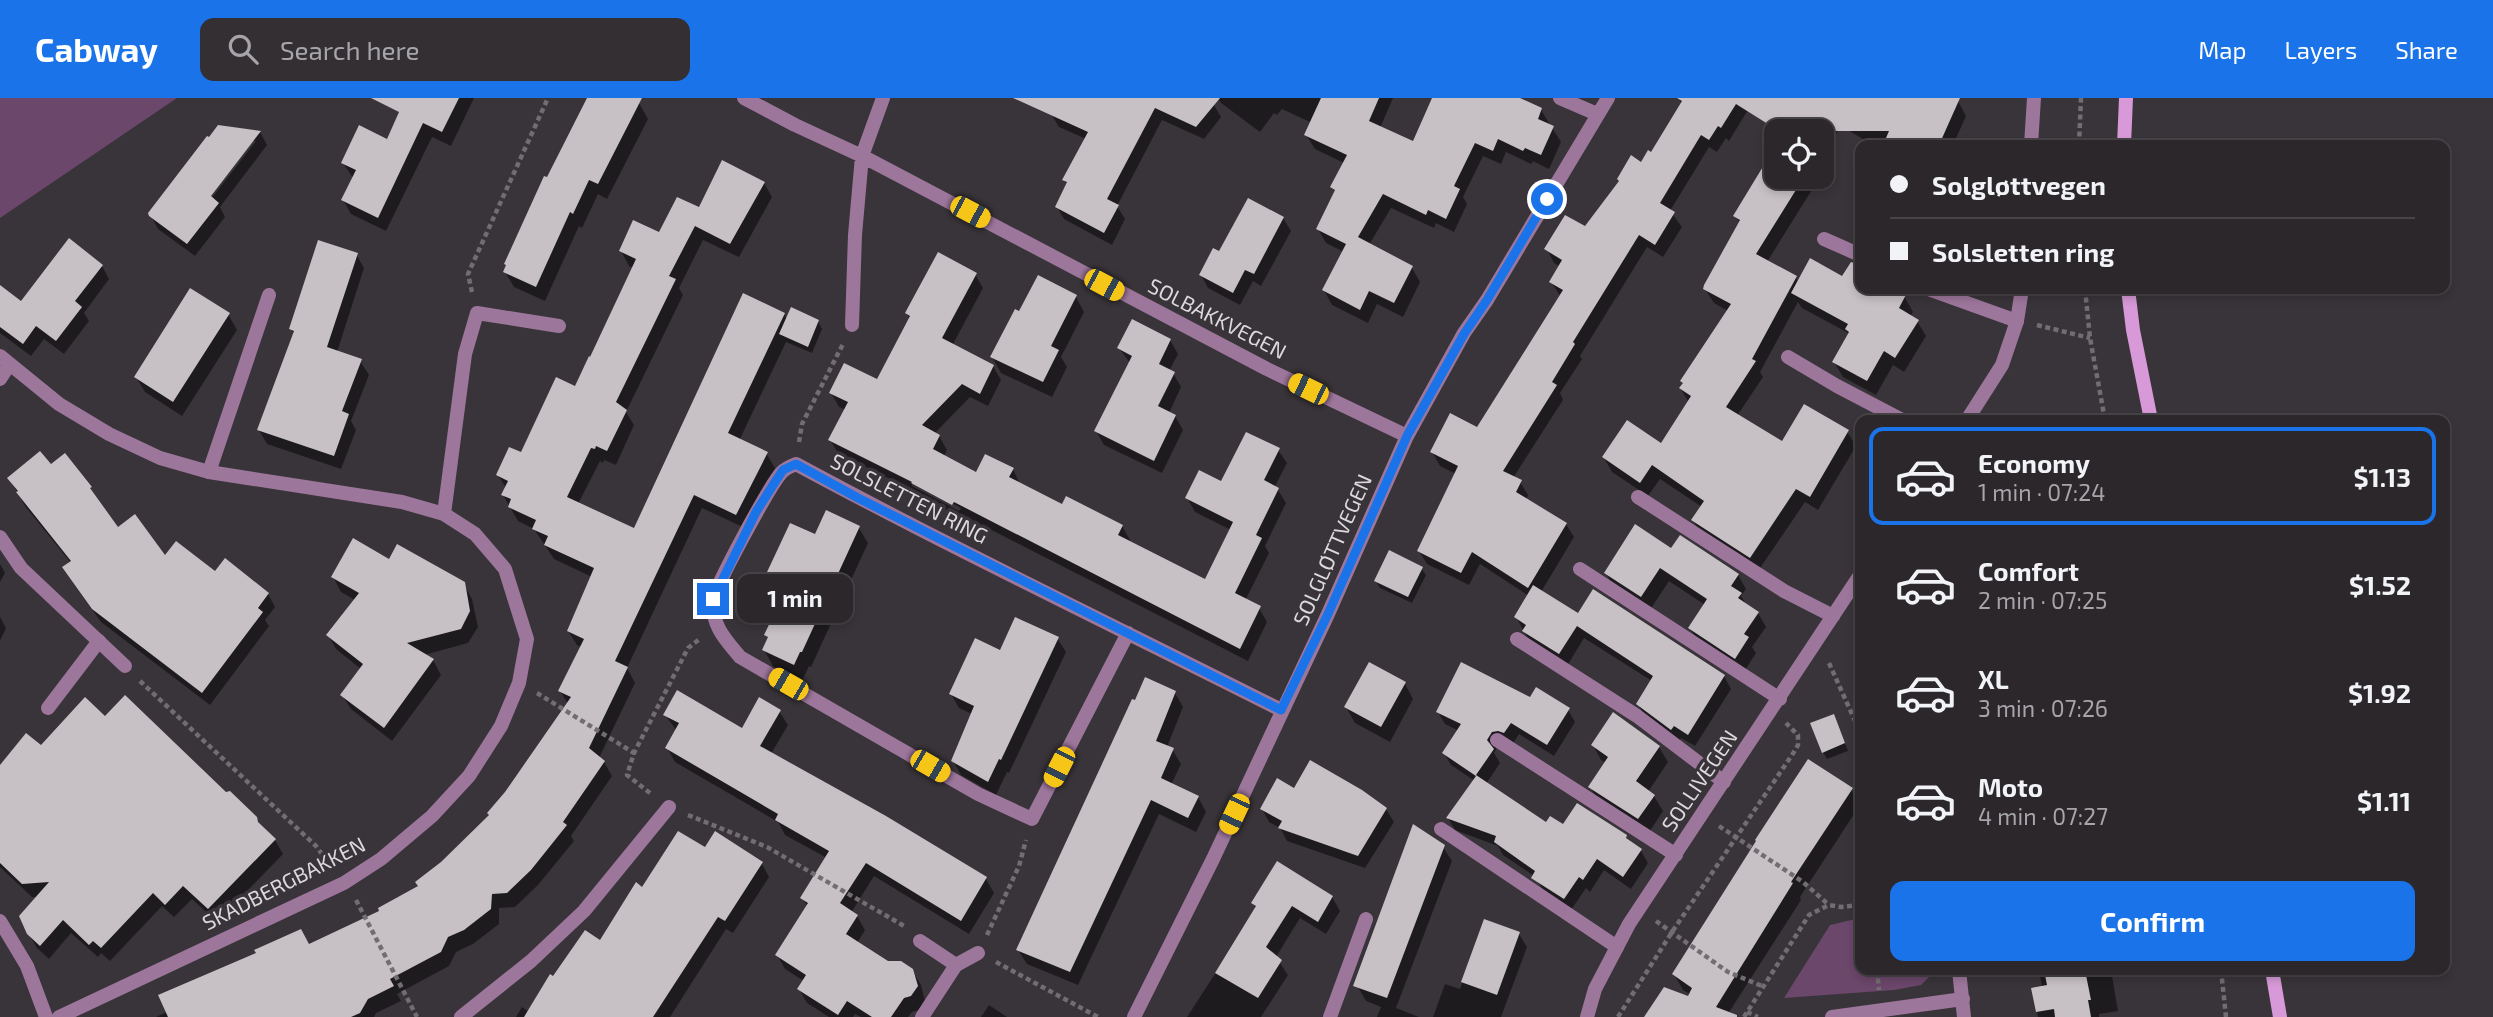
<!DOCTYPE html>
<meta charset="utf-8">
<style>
:root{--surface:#2b272b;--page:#332f33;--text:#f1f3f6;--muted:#a6a5a9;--line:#474447;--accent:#1a73e8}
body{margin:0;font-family:"Exo 2",sans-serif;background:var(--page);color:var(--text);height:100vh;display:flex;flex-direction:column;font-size:26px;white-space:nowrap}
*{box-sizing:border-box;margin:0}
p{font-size:23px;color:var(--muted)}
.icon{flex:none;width:38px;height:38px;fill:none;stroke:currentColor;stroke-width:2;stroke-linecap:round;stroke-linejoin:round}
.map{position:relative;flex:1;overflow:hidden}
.side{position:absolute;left:1855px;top:317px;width:595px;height:560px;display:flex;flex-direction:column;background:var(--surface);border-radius:14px;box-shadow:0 4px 10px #0003,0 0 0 2px var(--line)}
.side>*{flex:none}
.hud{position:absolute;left:1855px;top:42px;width:595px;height:154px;border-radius:14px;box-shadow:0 4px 10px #0003,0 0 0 2px var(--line);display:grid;align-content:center;height:154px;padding:0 35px;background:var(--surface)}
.tools{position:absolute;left:1764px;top:21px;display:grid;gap:14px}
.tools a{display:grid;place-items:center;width:70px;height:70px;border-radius:14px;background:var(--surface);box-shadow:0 4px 10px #0003,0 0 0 2px var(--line);font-size:35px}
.end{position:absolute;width:32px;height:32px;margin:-16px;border:9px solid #1a73e8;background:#fff;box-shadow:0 0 0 4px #fff}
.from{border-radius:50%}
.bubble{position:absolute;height:49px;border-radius:14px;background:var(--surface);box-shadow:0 4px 10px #0003,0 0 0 2px var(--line);font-size:23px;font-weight:700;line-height:49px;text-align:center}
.car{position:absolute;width:21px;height:42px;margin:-21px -10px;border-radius:9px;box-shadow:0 0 5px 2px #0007;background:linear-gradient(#f5c518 24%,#345 0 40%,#f5c518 0 76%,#345 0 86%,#f5c518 0)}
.hud b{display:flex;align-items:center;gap:24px;height:66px;font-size:26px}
.hud b+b{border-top:2px solid var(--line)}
.hud i{width:18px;height:18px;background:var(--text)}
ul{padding:12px 0 0;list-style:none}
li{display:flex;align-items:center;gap:21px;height:98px;margin:0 14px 10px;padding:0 21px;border:4px solid transparent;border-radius:14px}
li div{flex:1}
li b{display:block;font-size:26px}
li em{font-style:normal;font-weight:700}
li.active{border-color:var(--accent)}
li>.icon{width:63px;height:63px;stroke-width:1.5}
.cta{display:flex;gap:14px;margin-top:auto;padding:14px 35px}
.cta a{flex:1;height:80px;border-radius:14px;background:var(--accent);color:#fff;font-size:28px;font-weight:700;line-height:80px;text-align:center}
header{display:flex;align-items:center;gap:42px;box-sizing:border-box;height:98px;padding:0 35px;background:var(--accent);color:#fff}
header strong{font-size:33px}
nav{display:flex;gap:38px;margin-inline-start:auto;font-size:24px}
.search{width:490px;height:63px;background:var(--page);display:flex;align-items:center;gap:18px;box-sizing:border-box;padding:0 24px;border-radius:14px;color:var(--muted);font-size:26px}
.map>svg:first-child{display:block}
.green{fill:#6b476b}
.shadow{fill:#0007;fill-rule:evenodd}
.building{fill:#c7c1c6}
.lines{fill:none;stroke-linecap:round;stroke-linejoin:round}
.path{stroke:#716d71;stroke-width:4.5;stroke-dasharray:5 3.5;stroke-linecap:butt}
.service{stroke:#9d769c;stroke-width:14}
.minor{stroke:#9d769c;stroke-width:14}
.secondary{stroke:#d799d7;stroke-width:14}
.route{stroke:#1a73e8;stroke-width:9}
.labels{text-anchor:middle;stroke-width:7;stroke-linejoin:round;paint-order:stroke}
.street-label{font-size:21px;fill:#dcd9dc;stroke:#393439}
</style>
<header>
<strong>Cabway</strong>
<div class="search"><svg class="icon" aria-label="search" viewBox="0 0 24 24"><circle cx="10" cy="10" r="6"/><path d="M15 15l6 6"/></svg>Search here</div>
<nav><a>Map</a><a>Layers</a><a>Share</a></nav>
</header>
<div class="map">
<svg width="2493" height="919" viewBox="0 0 2493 919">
<rect width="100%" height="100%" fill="#393439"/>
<path class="green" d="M0,0H177L0,120Z
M1860,820V872H1933L1934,874L1921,887L1894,892L1784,900L1830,827Z"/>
<path class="shadow" d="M408,0H474L451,48L432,39L386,133L351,116L343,102L353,80L343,65L387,43Z
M589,0H629L639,5L648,21L607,101L598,96L582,130L579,128L545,203L514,189L505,174L548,82Z
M1059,0H1205L1214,7L1221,19L1204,41L1162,22L1117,108L1125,121L1112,147L1064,121L1057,109L1068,87L1064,82L1086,41L1059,29L1051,16Z
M1218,0H1393L1380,30L1413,46L1434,0H1515L1541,12L1561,44L1549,71L1533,63L1531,66L1506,54L1501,66L1483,58L1463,99L1467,106L1454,134L1436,125L1434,130L1391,110L1369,147L1412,170L1420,184L1403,219L1377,206L1368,225L1332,207L1324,192L1344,154L1326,145L1318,131L1336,95L1332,89L1344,65L1315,51L1306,37L1312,25L1282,11L1277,17L1274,15L1260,34L1221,5Z
M1679,0H1747L1751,7L1729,43L1726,40L1717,54L1709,49L1670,113L1682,129L1663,159L1647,149L1580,258L1582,261L1560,295L1563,302L1513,380L1520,384L1528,397L1526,402L1566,426L1574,439L1541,494L1578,517L1724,578L1731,591L1695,648L1681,640L1679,644L1645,619L1638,606L1652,583L1584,540L1567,568L1531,546L1516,519L1529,498L1480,466L1469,487L1427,466L1419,453L1456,376L1440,368L1432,354L1478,331L1561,199L1551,184L1561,169L1554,165L1547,151L1585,131L1651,56L1682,7Z
M1783,0H1951L1958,3L1966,18L1953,47H1873L1841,28L1822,59V33H1776L1775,39L1767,25Z
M219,29L260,34L267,47L220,109L225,119L195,158L158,131L151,118ZM251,43H256L207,106L205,104Z
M1776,41V79H1820L1767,164L1796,180L1798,184L1843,180L1849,171L1860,178V191H1889L1904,198L1913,214L1910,219L1917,223L1926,238L1904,274L1893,267L1876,297L1843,279L1834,264L1850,236L1802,210L1798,204L1760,274L1763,279L1737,318L1783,345L1847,334L1856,348L1818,412L1805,404L1758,473L1701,436L1693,422L1702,409L1660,381L1648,398L1612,374L1604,360L1661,347L1689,305L1681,291L1728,213L1714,205L1705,191L1740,125L1735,118L1774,53L1771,49Z
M764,85L772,99L739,159L703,142L679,190L683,197L626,314L634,327L616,367L604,362L603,365L600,363L578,406L635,432L784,216L787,222L818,223L822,231L812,255L786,244L739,343L766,355L775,370L745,430L702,410L627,570L635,585L599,660L604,664L612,678L571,738L574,743L538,787L515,809L499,810V826L473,846L456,854L449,868L397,896L401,903L376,915L374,919H156L382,814L420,789L491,718L568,606L560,593L581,549L577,547L568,533L592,479L554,461L534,431L518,423L503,397L506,390L498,377L522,356L576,290L634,170L629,168L621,153L660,137L699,112Z
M1283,120L1291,133L1261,188L1253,183L1240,207L1208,190L1201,177L1220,156Z
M356,156L364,170L337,254L360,263L369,277L351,323L356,332L341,371L267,346L259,332L295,237L291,231Z
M102,168L109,181L84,215L89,223L64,256L44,241L31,258L0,235V206L21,205Z
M975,176L983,190L952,248L993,268L1001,282L988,308L970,299L934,336L939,338L947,352L944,358L977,376L1013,371L1020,386L1063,408L1122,428L1130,442L1128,444L1205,484L1231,432L1195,414L1187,400L1222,385L1278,352L1287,365L1274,390L1278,392L1286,405L1265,448L1269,455L1245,503L1259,510L1267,524L1248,563L962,417L960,420L920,396L838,355L830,342L846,312L839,309L831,295L877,283L910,222L907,215ZM912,384L961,410L959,413L912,388Z
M1076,199L1084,214L1061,259L1067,269L1052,299L1001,275L992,259L1020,216Z
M228,216L237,232L182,318L145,294L136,279Z
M1170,242L1178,256L1169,273L1173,275L1181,289L1169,315L1175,318L1183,332L1162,375L1104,347L1096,333L1130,265L1119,250Z
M51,369L90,390L117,431L165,460L268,496L275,509L265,522L269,528L210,607L101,524L72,483L64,470L71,465L25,408L9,380Z
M859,430L868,445L811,569L809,568L803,581L773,568L764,552L769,541L766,537L773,524L764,520L755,504L815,439Z
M1672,452L1738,477L1746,491L1741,498L1748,509L1758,515L1766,529L1752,549L1756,555L1744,574L1698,544L1690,530L1705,507L1669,483L1650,512L1614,489L1606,475Z
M390,463L463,485L472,501L478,529L468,545L424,557L433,562L441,577L392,643L351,611L342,597L361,571L336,551L328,537L355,502L341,494L333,479Z
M0,466L5,475L0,484Z
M1421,470L1426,477L1412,505L1380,490L1376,483Z
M0,519L6,530L0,543Z
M1057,540L1066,554L1009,675L1007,674L996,697L961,677L953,663L972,616L959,610L951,596L1000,554Z
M1860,548V565L1855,555Z
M1405,586L1413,601L1390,644L1355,625L1346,609Z
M1175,595L1183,609L1167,649L1172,651L1181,666L1171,687L1198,699L1206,714L1196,734L1159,716L1078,887L1027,866L1018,852Z
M1531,601L1568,612L1575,624L1554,658L1519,636L1512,647L1499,646L1494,655L1500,665L1486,686L1546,727L1626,739L1630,746L1641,753L1648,765L1631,791L1604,772L1590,794L1586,790L1571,812L1544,795L1537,780L1503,757L1498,748L1455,732L1448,720L1475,683L1451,667L1444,655L1459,633L1445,626L1438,614Z
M779,613L788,627L771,656L986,781L994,795L969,836L874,778L851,815L857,818L865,832L857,845L888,865L912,872L921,887L925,903L919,912L912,914L908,919H861L855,916L853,919H829L807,905L799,891L804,883L785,871L777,857L808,809L802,800L827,760L785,737L778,724L675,664L667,650L677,633L665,617L743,632Z
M105,621L225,695L256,720L261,730L275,742L283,756L217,824L192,801L174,819L162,808L110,863L101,855L98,859L71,835L49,861L37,850L28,835L39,799H32L0,769V668Z
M1837,625L1848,653L1827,661L1823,654Z
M1593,647L1659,649L1668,664L1648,694L1654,698L1663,713L1648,736L1599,704L1590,689L1606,665L1601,662Z
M1851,691L1860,707L1800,799L1801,802L1726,919H1646L1689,900L1691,897L1683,892L1674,876Z
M1295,692L1386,711L1394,724L1365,770L1287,743L1280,730L1269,724L1262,711Z
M1443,749L1452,763L1396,910L1419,919H1377L1381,909L1366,903L1358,889Z
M705,752L762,766L769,779L733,835L726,831L670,919H516L522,909L529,914L554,880L600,845L643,791Z
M1332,799L1340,813L1326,836L1300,820L1276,859L1288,877L1261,919H1187L1257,811L1253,805Z
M1485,823L1519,836L1527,849L1501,919H1433L1445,886L1460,891Z
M2039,872H2111L2118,913L2099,916V919H2038L2033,891L2042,889Z
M989,907L1007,919H981Z"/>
<path class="building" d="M371,0H459L442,34L423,25L378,120L341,102L356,72L341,65L359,27L387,41L399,14Z
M587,0H642L598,86L589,82L573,116L570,114L536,189L503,174L506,167L504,166L544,78L547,79Z
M1013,0H1220L1196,29L1155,10L1107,101L1119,107L1104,135L1055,109L1067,84L1062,82L1088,34Z
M1321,0H1379L1369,23L1413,43L1432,0H1520L1542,10L1538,21L1554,28L1541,57L1525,50L1523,53L1498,41L1493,53L1475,45L1454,88L1460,91L1446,121L1428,112L1426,117L1383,96L1358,139L1413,168L1394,205L1369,193L1360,212L1322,192L1346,146L1316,131L1335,92L1330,89L1347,57L1304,37Z
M1677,0H1960L1939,47H1883L1889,33H1833L1822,51V33H1779L1736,6L1721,30L1718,28L1709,42L1701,37L1660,105L1675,114L1655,147L1639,137L1573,244L1575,246L1552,284L1557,287L1503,373L1522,382L1516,394L1567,425L1528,490L1472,454L1461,475L1417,453L1458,368L1430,354L1450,315L1477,329L1563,192L1549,184L1562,162L1544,151L1565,117L1585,128L1619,83L1617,81L1631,57L1641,64L1648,52L1651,54L1682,3Z
M218,27L261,33L211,98L219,105L187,146L149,118L148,115L207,38L209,39Z
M1776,38V79H1804L1756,156L1797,178L1752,261L1756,263L1726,309L1782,343L1804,306L1849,332L1810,399L1796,391L1750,460L1691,422L1704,403L1652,367L1640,385L1602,359L1627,322L1661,345L1691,298L1679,290L1683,285L1680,283L1731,206L1703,191L1704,187L1740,122L1733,118L1767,62L1773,51L1769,48Z
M722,62L765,84L730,146L695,128L669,178L676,181L616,304L627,312L607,353L596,348L595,351L591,350L567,399L634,430L743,195L785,215L728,335L768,354L736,417L694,397L615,563L628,569L589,650L605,663L563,724L567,727L531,772L507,795L492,796L491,811L464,832L448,839L441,854L390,881L394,888L368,901L360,915L351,919H168L158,897L256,855L254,852L301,831L309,846L379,813L378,810L418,788L415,784L441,764L489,717L487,715L505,694L571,599L558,593L584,541L567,533L594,470L544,447L548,438L532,431L536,422L508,409L511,401L501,397L508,383L496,377L509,349L521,354L556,279L575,288L589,258L590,259L636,161L619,153L633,122L659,134L677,99L699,109Z
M1248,100L1284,119L1254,176L1245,172L1233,195L1199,177L1213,150L1219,153Z
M69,140L103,167L75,203L82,209L56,243L36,228L23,246L0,229V187L21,203Z
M318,142L358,155L327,249L362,261L342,313L349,316L334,358L257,332L294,233L289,231Z
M938,154L977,175L942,240L994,267L980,296L962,286L922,327L940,337L933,351L976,374L985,356L1014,370L1009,379L1062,406L1066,398L1123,427L1118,437L1205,481L1233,424L1185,400L1199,372L1221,383L1246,334L1280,350L1264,382L1279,390L1256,437L1262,440L1235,495L1261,508L1240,551L954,404L952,407L911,385L912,384L828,342L848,304L829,295L844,265L877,281L910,218L905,215Z
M1810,160L1842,178L1851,164L1860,167V191H1909L1899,210L1919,222L1895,260L1884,253L1867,283L1832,264L1849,234L1845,231L1848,226L1791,195Z
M1038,177L1077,197L1051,248L1059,252L1043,284L990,259L1015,211L1019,213Z
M190,190L230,215L173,304L134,279Z
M791,209L819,222L808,249L779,236Z
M1132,221L1171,241L1159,266L1175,274L1158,308L1176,317L1154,363L1094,333L1132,258L1117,250Z
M40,353L51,366L65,355L92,389L90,390L118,429L135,416L165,457L176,443L215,473L225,460L269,495L258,510L263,514L202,595L92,511L62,469L71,463L16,394L18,393L7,380Z
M826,412L860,428L802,554H800L794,567L762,552L768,539L764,537L775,514L753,504L790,425L815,436Z
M1635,426L1671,450L1680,437L1739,476L1731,488L1742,495L1738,500L1759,514L1744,536L1749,539L1735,561L1688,530L1707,501L1660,470L1641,499L1604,475Z
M353,440L389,461L397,446L465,484L470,513L461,531L407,545L434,561L384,630L340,597L363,566L326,537L359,495L331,479Z
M1389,452L1423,469L1408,499L1374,483Z
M1533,487L1578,515L1593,491L1725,577L1688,637L1674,628L1671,632L1636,606L1653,578L1577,528L1559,556L1522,533L1526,527L1514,519Z
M1015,519L1059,539L1001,662L999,661L988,684L951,663L974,608L949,596L975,540L1000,552Z
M1369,564L1406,584L1381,629L1344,609Z
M1461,564L1530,599L1536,589L1570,610L1547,647L1511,625L1504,635L1498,633L1492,634L1487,642L1494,651L1476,677L1546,724L1550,718L1563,726L1577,705L1627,737L1626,740L1642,751L1623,779L1597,761L1583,782L1579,779L1564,801L1531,780L1535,773L1494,744L1496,738L1446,720L1476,678L1442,655L1461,626L1436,614Z
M1145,579L1176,593L1156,643L1174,650L1161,680L1199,698L1188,720L1151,702L1070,874L1016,852L1132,601L1135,602Z
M677,592L742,630L759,599L781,612L760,648L886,718L987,779L961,823L866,765L840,805L858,817L846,836L888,863H901L913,871L918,888L911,898L904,900L891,919H872L847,903L838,917L797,891L806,877L775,857L808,805L800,800L829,753L775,722L778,716L665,650L679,625L663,617Z
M125,597L226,694L230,693L257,719L258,724L276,741L208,811L183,788L165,807L153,795L101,850L93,843L89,847L63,822L40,848L27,836L19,818L49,784L22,786L0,765V667L26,635L41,647L85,599L105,618Z
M1613,614L1660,648L1636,683L1655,697L1638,721L1588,689L1608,659L1591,647Z
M1834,616L1845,645L1822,655L1810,625Z
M1808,661L1853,690L1791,784L1793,785L1716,909L1737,917V919H1644L1664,889L1688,898L1692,890L1672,876L1756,743L1755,742Z
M1310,662L1362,692L1387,710L1358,758L1278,730L1282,723L1260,711L1277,680L1294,690Z
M1413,726L1445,747L1387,900L1353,888Z
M678,733L705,749L715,733L763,764L725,823L718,819L653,919H524L550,876L553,878L585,832L600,842L636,784L642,789Z
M1277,763L1333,798L1318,824L1292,808L1266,849L1282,862L1258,900L1215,875L1256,808L1251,805Z
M1484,821L1520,834L1497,897L1461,884Z
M2044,872H2085L2091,902H2088L2091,919H2055L2054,911L2036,914L2031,890L2047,887Z"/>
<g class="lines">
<path class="path" d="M2079,47L2081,0
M2085,191L2090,240L2105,322
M472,194L468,176L548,0
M2037,227L2090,240
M799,344L802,326L844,244
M1829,565L1860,634
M140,583L316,748L330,767
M537,595L634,655
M650,695L627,677L634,655L688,550L701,540
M688,717L767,749L904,828
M1719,728L1803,784L1829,807
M356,802L417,919
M1656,823L1728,874L1762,888
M987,837L1019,768L1026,742
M996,864L1098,919
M1877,872L1879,892
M2221,872L2226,919
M1747,914L1758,919
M1618,919L1672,834L1794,654L1798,647V637L1786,625
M1744,919L1809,817L1829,807L1841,809L1860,807"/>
<path class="service" d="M1824,141L1860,157
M1928,191L2017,223
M1788,259L1837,288L1902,322
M209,374L269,197
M1638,399L1784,493L1833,518
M444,416L465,256L477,215L559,228
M1580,471L1780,601
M1517,541L1637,618L1724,684
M48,610L99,543
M1497,642L1676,757
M1441,731L1617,849
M920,843L956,867
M1330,919L1366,821
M1832,919L1963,901"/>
<path class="minor" d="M744,0L795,27L862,58L1267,271L1407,338
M1560,0L1597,16
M2031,47L2034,0
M852,227L855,137L862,58L883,0
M0,258L59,306L109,336L160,360L209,374L402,404L444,416L475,436L505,471L527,541L519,585L501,628L469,678L432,718L381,761L344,785L59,919
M0,281L9,267
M1967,322L2002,267L2017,223L2022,191
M0,439L21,470L125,568
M1128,535L1032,721L978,696L740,559C725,541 712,528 713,503C714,490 771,385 782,374C786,370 791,368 796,366C955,452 1119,530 1281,612
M0,823L27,868L46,919
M1959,872L1964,919
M461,919L531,863L584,813L669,709
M922,919L956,867L978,855
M1134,919L1213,761L1328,516L1407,338L1464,235L1487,202L1608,0
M1587,919L1595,891L1629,826L1860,477"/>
<path class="secondary" d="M2124,47L2126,0
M2128,191L2133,232L2151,322
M2272,872L2280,919"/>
</g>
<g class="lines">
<path class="route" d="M713,501L756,414L775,384L783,372L796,366L858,400L1281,612L1328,516L1407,338L1464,236L1487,202L1547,101"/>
</g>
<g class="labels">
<g class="street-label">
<text transform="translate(1217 221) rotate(27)" y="7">SOLBAKKVEGEN</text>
<text transform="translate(909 401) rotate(27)" y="7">SOLSLETTEN RING</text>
<text transform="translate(1333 452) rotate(-66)" y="7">SOLGLØTTVEGEN</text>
<text transform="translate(1700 683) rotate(-56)" y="7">SOLLIVEGEN</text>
<text transform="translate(284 786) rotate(-27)" y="7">SKADBERGBAKKEN</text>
</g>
</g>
</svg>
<div class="tools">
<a><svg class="icon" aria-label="locate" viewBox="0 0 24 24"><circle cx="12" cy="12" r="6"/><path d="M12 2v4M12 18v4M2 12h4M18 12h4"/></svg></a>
</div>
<i class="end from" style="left:1547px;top:101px"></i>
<i class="end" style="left:713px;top:501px"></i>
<div class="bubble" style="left:737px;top:476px;width:116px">1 min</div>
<i class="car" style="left:970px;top:114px;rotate:118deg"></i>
<i class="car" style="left:1104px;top:187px;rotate:118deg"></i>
<i class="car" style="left:1308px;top:291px;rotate:296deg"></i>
<i class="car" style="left:788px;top:586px;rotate:300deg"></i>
<i class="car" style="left:930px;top:668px;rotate:120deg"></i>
<i class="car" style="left:1059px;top:669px;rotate:207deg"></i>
<i class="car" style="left:1234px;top:716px;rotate:205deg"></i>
<div class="hud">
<b><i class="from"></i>Solgløttvegen</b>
<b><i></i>Solsletten ring</b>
</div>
<section class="side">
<ul>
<li class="active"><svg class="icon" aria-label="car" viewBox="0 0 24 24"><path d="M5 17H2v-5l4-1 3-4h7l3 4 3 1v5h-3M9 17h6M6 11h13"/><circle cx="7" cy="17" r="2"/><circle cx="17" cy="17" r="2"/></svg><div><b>Economy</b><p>1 min · 07:24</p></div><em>$1.13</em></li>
<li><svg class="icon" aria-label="car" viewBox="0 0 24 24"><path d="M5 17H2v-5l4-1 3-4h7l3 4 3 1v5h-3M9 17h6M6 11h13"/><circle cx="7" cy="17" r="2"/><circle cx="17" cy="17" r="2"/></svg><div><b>Comfort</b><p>2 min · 07:25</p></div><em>$1.52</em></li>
<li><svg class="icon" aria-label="car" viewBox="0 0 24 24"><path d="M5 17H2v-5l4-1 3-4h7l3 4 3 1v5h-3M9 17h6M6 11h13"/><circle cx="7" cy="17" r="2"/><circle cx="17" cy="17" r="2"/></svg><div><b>XL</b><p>3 min · 07:26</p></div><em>$1.92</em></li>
<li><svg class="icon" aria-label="car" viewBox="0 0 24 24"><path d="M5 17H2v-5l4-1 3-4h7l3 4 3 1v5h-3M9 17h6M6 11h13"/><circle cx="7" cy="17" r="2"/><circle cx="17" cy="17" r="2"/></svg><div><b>Moto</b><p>4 min · 07:27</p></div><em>$1.11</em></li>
</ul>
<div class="cta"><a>Confirm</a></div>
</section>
</div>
